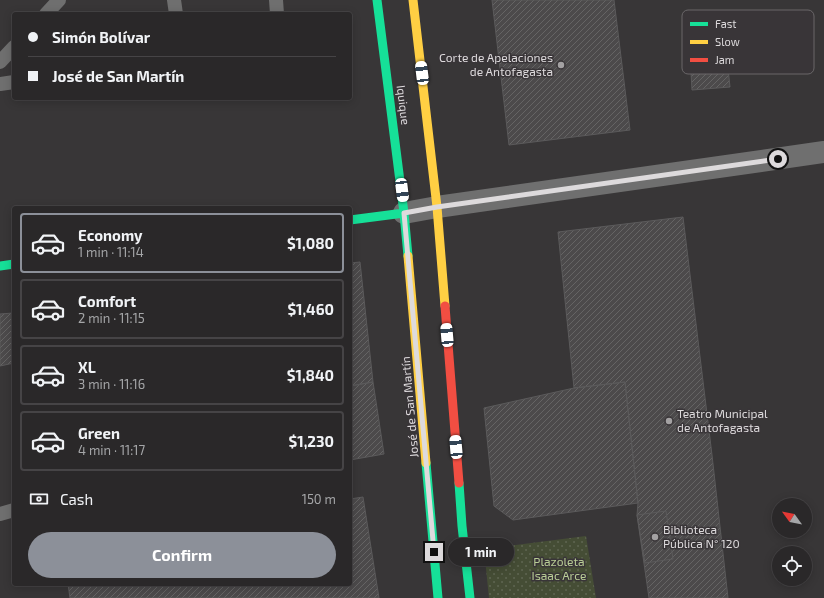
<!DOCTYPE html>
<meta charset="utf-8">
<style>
:root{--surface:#2a2829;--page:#323031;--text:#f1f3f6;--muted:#a5a6a8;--line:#464446;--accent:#8c9099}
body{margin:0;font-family:"Exo 2",sans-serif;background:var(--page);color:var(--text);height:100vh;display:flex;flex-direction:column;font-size:15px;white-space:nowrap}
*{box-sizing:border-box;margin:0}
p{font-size:13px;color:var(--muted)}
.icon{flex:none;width:22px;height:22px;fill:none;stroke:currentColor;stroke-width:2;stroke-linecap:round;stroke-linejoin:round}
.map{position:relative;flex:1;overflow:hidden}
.drawer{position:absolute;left:12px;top:206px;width:340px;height:380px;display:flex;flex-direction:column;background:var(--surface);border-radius:4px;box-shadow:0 2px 10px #0003,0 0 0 1px var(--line)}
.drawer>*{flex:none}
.banner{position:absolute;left:12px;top:12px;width:340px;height:88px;border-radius:4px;box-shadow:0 2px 10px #0003,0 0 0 1px var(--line);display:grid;align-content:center;height:88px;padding:0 16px;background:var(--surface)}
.needle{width:26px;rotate:303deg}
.buttons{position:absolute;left:772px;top:498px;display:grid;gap:8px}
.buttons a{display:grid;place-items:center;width:40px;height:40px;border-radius:50%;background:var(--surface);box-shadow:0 2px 10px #0003,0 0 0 1px var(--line);font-size:20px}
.end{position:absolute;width:18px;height:18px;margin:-9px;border:5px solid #dddadc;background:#111;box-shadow:0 0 0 2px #111}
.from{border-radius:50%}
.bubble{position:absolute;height:28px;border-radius:14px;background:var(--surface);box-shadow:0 2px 10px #0003,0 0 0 1px var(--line);font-size:13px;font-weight:700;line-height:28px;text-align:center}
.car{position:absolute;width:12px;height:24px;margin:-12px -6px;border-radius:5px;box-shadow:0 0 3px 1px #0007;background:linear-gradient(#fff 24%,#345 0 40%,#fff 0 76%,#345 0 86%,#fff 0)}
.banner b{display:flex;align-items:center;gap:14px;height:38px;font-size:15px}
.banner b+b{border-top:1px solid var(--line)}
.banner i{width:10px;height:10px;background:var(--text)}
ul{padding:7px 0 0;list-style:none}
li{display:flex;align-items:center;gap:12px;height:60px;margin:0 8px 6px;padding:0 8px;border:2px solid var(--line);border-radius:4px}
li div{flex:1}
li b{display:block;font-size:15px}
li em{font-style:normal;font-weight:700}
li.active{border-color:var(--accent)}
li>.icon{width:36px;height:36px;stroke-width:1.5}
.pay{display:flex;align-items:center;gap:10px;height:44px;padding:0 16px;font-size:15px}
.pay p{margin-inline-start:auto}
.primary-button{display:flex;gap:8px;margin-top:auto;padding:8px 16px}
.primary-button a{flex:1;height:46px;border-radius:24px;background:var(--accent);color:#fff;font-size:16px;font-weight:700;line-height:46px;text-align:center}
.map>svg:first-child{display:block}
.park{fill:url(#park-dots)}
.building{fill:url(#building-hatch);stroke:#5b5a5b}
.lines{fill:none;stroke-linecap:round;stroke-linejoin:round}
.lane{stroke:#6f6f6f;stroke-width:14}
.street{stroke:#6f6f6f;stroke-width:22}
.fast{stroke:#16e098;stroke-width:9}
.slow{stroke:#ffcf43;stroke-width:9}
.jam{stroke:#f24e42;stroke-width:9}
.route{stroke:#dddadc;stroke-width:5}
.poi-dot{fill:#a3a1a2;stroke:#393538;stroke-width:1.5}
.labels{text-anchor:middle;stroke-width:3;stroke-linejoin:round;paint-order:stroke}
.poi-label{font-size:12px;fill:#dddadc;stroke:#393538;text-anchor:start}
.street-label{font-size:12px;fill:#dddadc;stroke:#393538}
.park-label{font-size:12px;fill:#b8cc95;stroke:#393538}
.key{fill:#393538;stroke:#6a6769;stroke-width:1}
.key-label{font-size:11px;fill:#dddadc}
</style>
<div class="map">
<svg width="824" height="598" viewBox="0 0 824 598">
<defs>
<pattern id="park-dots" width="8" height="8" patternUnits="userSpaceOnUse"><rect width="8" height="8" fill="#454d35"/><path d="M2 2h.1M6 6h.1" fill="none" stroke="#5f6652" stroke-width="1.8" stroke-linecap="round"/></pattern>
<pattern id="building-hatch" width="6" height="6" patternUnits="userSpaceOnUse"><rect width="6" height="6" fill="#4c4a4b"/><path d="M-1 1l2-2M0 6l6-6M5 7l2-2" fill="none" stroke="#656464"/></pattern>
</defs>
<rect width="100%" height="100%" fill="#383637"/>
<path class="park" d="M586,536L596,598H489L484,549Z"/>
<path class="building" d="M492,0H614L630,130L509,145Z
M726,50L730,87L692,90L690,55Z
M683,217L712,455L728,598H649L637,515L638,503L625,382L574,388L558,232Z
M360,262L373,382L350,386V263Z
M13,313L14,320V363L0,366V314Z
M373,382L384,454L350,460V386Z
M625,382L638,503L513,520L494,506L484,408L574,388Z
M363,497L379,598H70L68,584H350V499Z
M666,511L673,559L645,563L637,515Z"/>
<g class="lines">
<path class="lane" d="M174,0L176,14
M276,0L277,14
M46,14L59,0
M0,62L14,47
M0,84L14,82
M0,514L14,510"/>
<path class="street" d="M404,213L437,207L824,152"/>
<path class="fast" d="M377,0L404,213L408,256
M350,220L404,213
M0,266L14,264
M426,463L438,598
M459,483L462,526L470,598"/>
<path class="slow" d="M413,0L437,207L445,306
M408,256L426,463"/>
<path class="jam" d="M445,306L459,483"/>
</g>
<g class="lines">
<path class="route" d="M434,552L404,213L437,207L778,159"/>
</g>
<g class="poi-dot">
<circle cx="561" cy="65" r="4"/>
<circle cx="669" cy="421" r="4"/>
<circle cx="655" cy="537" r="4"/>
</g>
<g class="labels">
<g class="poi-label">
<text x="553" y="62" text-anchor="end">Corte de Apelaciones<tspan x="553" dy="14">de Antofagasta</tspan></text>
<text x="677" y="418">Teatro Municipal<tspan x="677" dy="14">de Antofagasta</tspan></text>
<text x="663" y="534">Biblioteca<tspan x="663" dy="14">Pública N° 120</tspan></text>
</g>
<g class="street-label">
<text transform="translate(403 105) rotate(83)" y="4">Iquique</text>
<text transform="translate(410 407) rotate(-95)" y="4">José de San Martín</text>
</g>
<g class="park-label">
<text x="559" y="566">Plazoleta<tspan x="559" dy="14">Isaac Arce</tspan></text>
</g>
</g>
<rect x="682" y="10" width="132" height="64" rx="6" class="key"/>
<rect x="690" y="22" width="18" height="4" fill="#16e098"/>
<rect x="690" y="40" width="18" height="4" fill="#ffcf43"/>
<rect x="690" y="58" width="18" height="4" fill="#f24e42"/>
<g class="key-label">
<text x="715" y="28">Fast</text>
<text x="715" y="46">Slow</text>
<text x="715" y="64">Jam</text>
</g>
</svg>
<div class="buttons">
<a><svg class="needle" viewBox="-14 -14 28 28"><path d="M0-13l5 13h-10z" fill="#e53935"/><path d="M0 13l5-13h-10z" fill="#a5a6a8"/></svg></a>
<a><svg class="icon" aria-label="locate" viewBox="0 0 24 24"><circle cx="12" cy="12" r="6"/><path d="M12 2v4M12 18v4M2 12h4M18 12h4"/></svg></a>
</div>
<i class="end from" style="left:778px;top:159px"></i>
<i class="end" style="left:434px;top:552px"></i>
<div class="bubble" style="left:448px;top:538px;width:66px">1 min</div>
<i class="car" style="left:422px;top:73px;rotate:353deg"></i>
<i class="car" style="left:402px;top:190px;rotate:173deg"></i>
<i class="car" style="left:447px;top:335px;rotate:355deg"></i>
<i class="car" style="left:456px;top:447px;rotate:355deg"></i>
<div class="banner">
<b><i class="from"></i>Simón Bolívar</b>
<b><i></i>José de San Martín</b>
</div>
<section class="drawer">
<ul>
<li class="active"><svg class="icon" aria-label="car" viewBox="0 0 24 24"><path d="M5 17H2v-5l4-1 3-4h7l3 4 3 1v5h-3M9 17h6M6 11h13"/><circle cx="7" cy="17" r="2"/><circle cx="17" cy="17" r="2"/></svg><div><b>Economy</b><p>1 min · 11:14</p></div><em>$1,080</em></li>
<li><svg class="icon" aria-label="car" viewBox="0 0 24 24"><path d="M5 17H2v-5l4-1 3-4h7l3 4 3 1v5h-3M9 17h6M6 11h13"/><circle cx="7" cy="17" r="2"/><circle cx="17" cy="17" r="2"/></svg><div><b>Comfort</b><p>2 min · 11:15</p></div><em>$1,460</em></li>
<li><svg class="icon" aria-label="car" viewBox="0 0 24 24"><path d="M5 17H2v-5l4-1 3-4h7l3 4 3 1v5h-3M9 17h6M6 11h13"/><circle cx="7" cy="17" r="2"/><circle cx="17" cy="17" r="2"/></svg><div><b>XL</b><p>3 min · 11:16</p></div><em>$1,840</em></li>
<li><svg class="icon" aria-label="car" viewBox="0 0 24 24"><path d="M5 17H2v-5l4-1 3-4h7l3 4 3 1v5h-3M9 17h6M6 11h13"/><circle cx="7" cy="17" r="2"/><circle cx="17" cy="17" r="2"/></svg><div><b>Green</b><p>4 min · 11:17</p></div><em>$1,230</em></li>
</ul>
<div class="pay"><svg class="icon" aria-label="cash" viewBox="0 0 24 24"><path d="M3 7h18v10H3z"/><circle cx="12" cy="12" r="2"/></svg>Cash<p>150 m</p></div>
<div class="primary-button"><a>Confirm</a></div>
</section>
</div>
